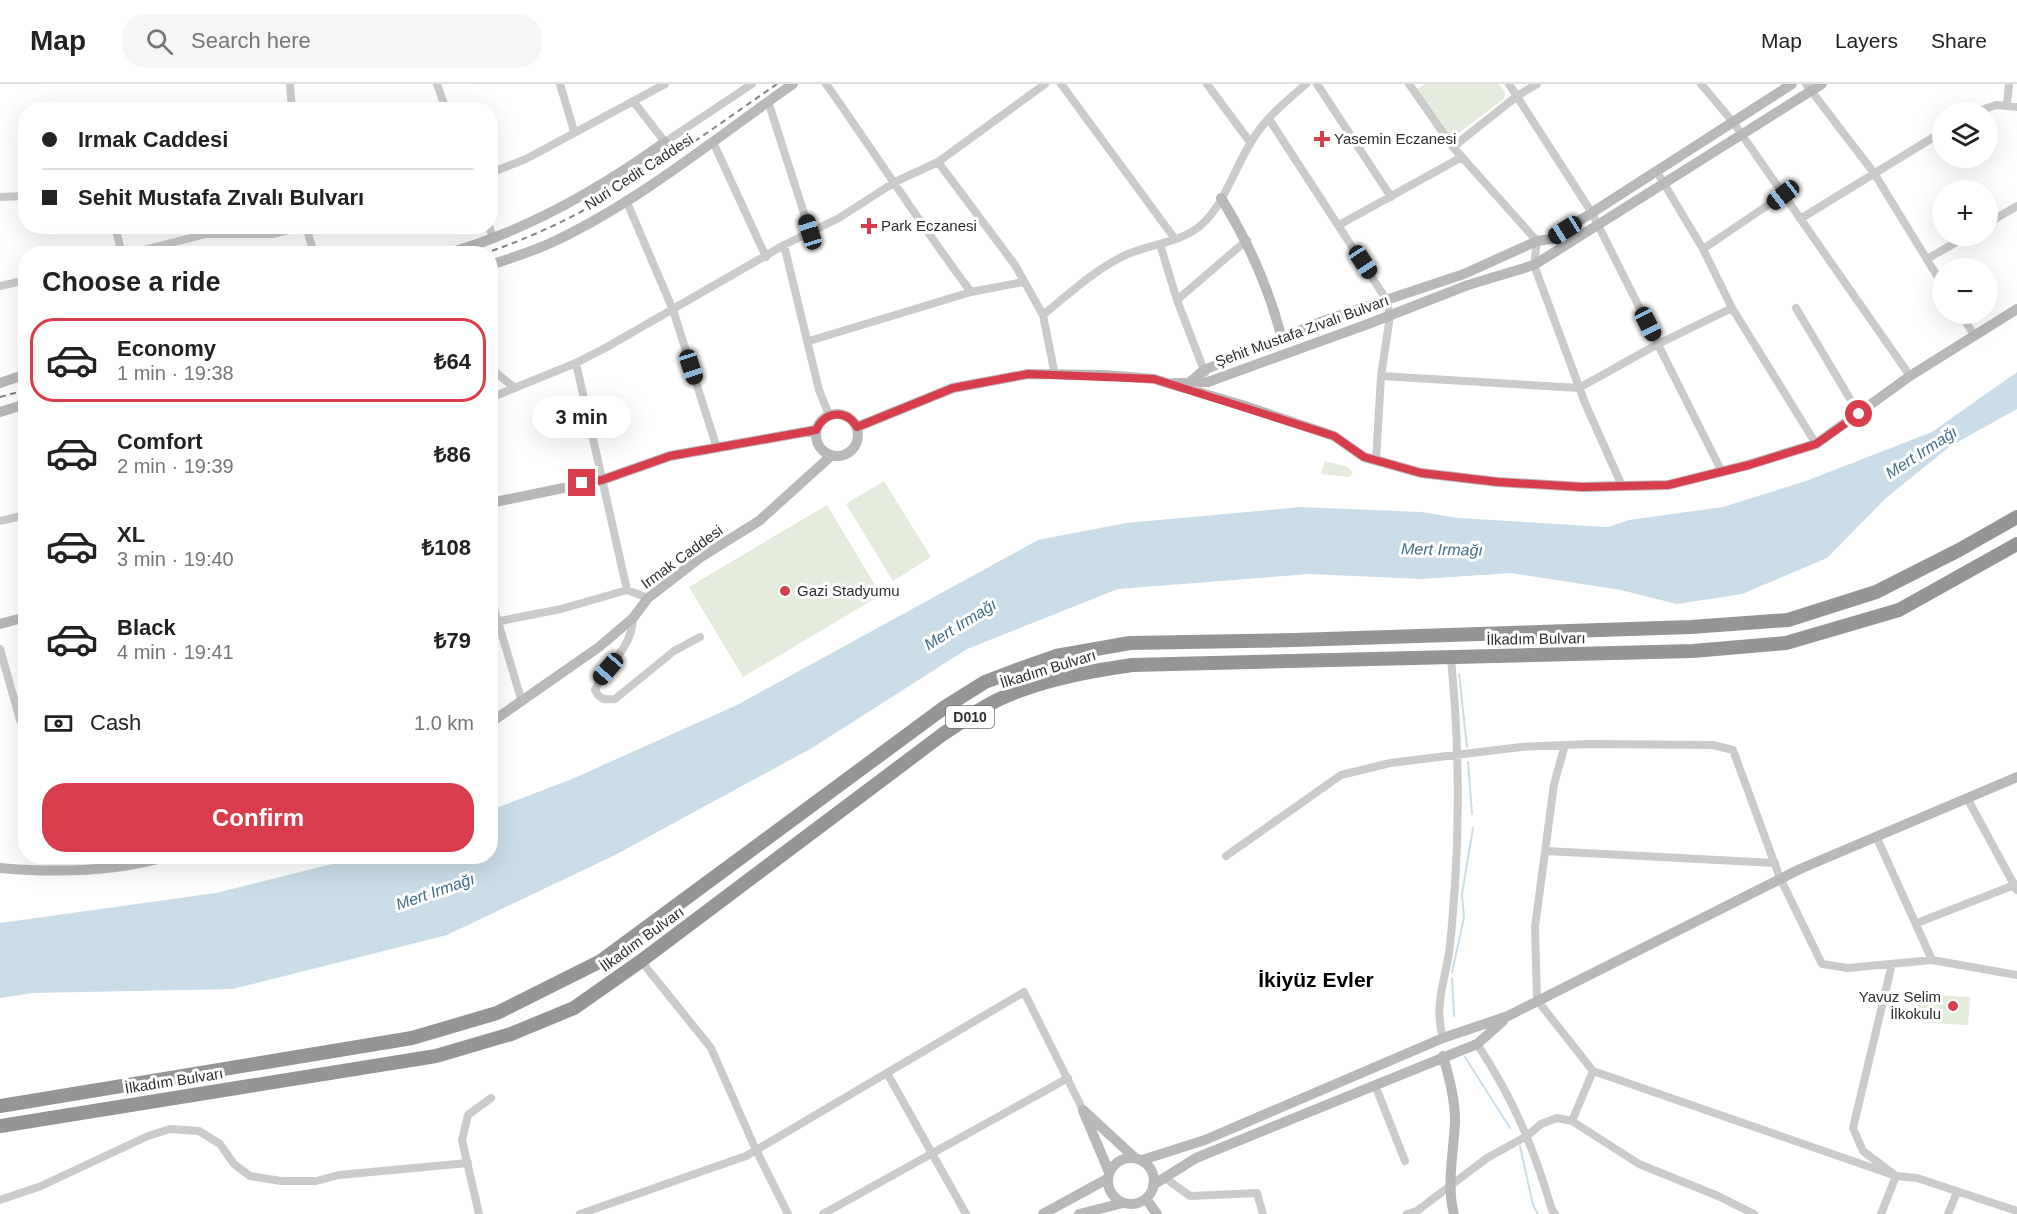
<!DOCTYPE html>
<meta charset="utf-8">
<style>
:root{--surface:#fff;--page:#f6f6f6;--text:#222;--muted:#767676;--line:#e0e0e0;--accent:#d73d4a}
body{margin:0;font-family:Helvetica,sans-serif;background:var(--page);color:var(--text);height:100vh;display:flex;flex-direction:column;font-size:22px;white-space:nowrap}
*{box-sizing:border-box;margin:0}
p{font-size:20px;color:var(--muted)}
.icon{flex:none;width:33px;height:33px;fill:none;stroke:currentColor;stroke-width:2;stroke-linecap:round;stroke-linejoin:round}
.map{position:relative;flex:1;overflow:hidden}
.sheet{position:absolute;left:18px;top:162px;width:480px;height:618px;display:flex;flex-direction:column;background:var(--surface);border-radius:24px;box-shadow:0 6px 24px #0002}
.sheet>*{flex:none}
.banner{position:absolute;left:18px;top:18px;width:480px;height:132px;border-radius:24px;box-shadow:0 6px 24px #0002;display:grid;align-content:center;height:132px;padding:0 24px;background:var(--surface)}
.tools{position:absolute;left:1932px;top:18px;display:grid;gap:12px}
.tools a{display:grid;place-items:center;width:66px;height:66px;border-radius:50%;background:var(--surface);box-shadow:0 6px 24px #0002;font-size:30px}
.end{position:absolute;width:27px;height:27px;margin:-14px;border:8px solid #d73d4a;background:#fff;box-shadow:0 0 0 3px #fff}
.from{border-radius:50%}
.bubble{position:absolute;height:42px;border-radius:21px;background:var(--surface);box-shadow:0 6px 24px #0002;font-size:20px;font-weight:700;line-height:42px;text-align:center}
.car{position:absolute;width:18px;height:36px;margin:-18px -9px;border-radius:8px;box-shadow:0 0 4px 2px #0007;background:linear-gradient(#222 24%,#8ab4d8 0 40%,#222 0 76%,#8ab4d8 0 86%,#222 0)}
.banner b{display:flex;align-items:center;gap:21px;height:57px;font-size:22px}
.banner b+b{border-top:2px solid var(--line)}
.banner i{width:15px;height:15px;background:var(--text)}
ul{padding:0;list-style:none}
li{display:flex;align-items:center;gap:18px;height:84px;margin:0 12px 9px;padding:0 12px;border:3px solid transparent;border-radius:24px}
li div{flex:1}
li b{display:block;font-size:22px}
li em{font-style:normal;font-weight:700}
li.active{border-color:var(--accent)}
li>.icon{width:54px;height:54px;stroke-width:1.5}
h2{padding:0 24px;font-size:27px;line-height:72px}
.pay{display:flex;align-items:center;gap:15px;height:66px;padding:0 24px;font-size:22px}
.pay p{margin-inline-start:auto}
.button{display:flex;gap:12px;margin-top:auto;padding:12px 24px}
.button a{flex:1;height:69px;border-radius:24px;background:var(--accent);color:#fff;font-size:24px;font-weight:700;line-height:69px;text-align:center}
header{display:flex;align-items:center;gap:36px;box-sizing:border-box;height:84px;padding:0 30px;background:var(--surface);border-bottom:2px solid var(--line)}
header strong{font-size:28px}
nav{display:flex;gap:33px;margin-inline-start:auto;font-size:21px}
.search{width:420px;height:54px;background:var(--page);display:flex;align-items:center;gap:15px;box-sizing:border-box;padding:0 21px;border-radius:24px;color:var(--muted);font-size:22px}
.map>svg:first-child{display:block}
.green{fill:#e4eadc}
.water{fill:#cadde8}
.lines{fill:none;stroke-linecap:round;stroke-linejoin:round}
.stream{stroke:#cadde8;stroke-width:2}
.street{stroke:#cbcbcb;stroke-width:8}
.secondary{stroke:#b8b8b8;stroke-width:10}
.highway{stroke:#959595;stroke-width:14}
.rail{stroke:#838383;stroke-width:2;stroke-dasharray:6 4.5;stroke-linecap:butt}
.route{stroke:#d73d4a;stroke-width:8}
.poi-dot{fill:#d73d4a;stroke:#fff;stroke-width:2}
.labels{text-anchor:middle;stroke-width:6;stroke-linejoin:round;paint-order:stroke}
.shield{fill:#fff;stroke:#6d6d6d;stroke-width:1.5}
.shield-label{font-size:14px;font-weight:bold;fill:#2e2e2e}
.poi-label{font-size:15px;fill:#2e2e2e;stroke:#fff;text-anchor:start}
.street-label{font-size:15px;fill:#2e2e2e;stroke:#fff}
.water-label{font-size:16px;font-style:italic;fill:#426e89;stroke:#fff}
.district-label{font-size:21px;font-weight:bold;fill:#000;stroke:#fff}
</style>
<header>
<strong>Map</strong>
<div class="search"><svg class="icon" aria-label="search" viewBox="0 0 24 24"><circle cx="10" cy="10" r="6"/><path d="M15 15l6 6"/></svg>Search here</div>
<nav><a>Map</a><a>Layers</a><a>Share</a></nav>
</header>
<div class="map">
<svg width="2017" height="1130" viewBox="0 0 2017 1130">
<rect width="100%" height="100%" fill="#fff"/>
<path class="green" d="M1425,0H1499L1505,8L1504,15L1456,51L1447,49L1417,5Z
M1325,377L1348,383L1353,388L1349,393L1321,390Z
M884,397L931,473L893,497L846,420Z
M827,421L881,511L743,593L689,503Z
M1916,910L1970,913L1968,941L1914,938Z"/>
<path class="water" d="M2017,288V325L1949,363L1886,414L1827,474L1742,510L1677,520L1621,506L1511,489L1421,495L1309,490L1118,505L967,565L812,664L615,771L447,851L233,905L33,909L0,914V839L216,809L360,773L490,772L491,726L572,695L737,621L1038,456L1126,439L1301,423L1421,428L1458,434L1608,443L1629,436L1723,423L1806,397L1932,348Z"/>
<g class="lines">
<path class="stream" d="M1459,590L1467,663
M1468,678L1472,730
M1452,888L1464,834L1462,810L1473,744
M1452,894L1454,932
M1465,973L1510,1044
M1520,1062L1533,1121L1538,1130"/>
<path class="street" d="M290,0L292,26
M437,0L446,26
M560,0L574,47
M826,0C875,69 920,140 971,208
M1061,0L1175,155
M1207,0L1250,58
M1317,0L1391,113
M1409,0L1453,63L1537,157L1534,181L1585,319L1622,402
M1509,0L1592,129L1722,388
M1701,0L1733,38L1910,292
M1806,0L1874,89L1942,200
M633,17L665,58L752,0
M768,17L810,148
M2007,21L2009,0
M420,26L445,24
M1975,28L1996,21L2017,23
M1269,35L1386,215L1390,232L1381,292L1376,376
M713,58L766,173
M1453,63L1517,12L1537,0
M938,78L1015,181L1043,231L1055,291
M1657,88L1703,165L1732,224L1816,360
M490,89L526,75L665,0
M0,113L26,112
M626,116L673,226L717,364
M1800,135L1942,48
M1988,139L2017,122
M1339,141L1462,73
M115,142L122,170
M306,142L314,170
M489,142L493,154
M1160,160L1177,216L1205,289
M784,161L819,306L829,331
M1703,165L1783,111
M128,170L206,150H274L304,142
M1927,175L1967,152
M0,202L26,196
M1177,216L1247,156
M1796,224L1859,330
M1961,230L1974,251
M1043,231C1070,209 1096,184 1128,170C1151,160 1181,158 1200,142C1224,122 1234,85 1250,60C1263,36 1285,18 1306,0
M809,257L971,208L1023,198
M576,279L627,506
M490,284L515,304
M1381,292L1579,304L1658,260L1732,224
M490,314L576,279L607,263L784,161L839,134L895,98L938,78L1045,0
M0,437L26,431
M490,511L522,618
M633,534C632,565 607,580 595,606C600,616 605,616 615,615L674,567L700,553
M490,539L561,525L627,506L648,514
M0,565L20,636L26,635
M1565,661L1554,700L1535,843L1537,916L1593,987L1896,1092L1917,1094L2017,1127
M1967,714L2017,806
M1876,752L1932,876
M1546,767L1775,779
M1226,772L1341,691L1390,679L1521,663L1589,660L1713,661L1733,666L1780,794L1822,880L1848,884L1932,876L2017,891
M1917,839L2017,800
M641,877L711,964L756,1066L788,1130
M1443,954C1434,924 1444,899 1449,869C1452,847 1453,824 1455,801C1460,726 1458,648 1451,574
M1477,960C1513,1014 1534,1064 1552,1126L1555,1130
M887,989L966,1130
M1375,1001L1405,1077
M1572,1037L1593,987
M1165,1094L1190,1112L1257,1109L1263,1130
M0,1116L41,1102L148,1052L170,1045L199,1047L220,1060L234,1080L250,1092L281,1097H316L339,1091L468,1079
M479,1130L462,1056L468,1031L491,1014
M580,1130L746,1072L1024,908L1083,1026
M823,1130L1068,994
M1407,1130L1417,1127L1487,1074L1527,1052L1541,1040L1557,1034L1572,1037L1639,1080L1718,1112L1754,1130
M1881,1130L1896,1092L1863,1067L1853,1044L1892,880
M1948,1130L1957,1108"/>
<path class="secondary" d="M1221,114C1249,159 1269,204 1282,255
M445,170C525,148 598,106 665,58
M490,181C512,174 534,167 555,157C641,116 716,54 793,0
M1191,297L1204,286L1320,238L1464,190L1537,157L1551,155L1792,0
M0,299L26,290
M1174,299L1208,298L1368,240L1468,201L1534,181L1822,0
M0,328L26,320
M816 351a21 21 0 1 1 42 0a21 21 0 1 1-42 0Z
M857,343L953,304L1028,290L1104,291L1154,295L1242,321L1334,352L1364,373L1421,389L1498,398L1582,403L1668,401L1748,381L1816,360L1910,292L2017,225
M490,419L602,396L670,372L816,346
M0,540L26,533
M490,639L599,563L633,534L648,514L701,473L759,437L832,371
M0,784C56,789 115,788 169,772
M1443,972C1449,993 1455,1015 1455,1037C1454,1067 1446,1101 1454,1130
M1083,1026L1135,1074
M1084,1029L1109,1088
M1108 1097a23 23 0 1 1 46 0a23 23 0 1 1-46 0Z
M1142,1076L1205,1056L1443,954L1508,932L1800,785L2017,693
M1153,1101L1196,1074L1477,960L1503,937
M1146,1115L1157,1130
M1043,1130L1107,1095
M1079,1130L1123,1119"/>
<path class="highway" d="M0,1022L412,954L497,929L601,877L945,623L985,598L1019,585L1056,572L1130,559L1295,556L1691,543L1788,536L1876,508L1959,466L2017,433
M0,1042L436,972L511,950L574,924L641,877L943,650C957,641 971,631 986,622C1029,598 1084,588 1132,581L1693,567L1786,559L1899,526L2017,460"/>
<path class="rail" d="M482,170C592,135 683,65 777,0
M0,313L26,306"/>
</g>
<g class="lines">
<path class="route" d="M582,399L602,396L670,372L816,346C825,327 846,325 857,343L953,304L1028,290L1154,295L1334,352L1364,373L1421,389L1498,398L1582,403L1668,401L1749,381L1816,360L1859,330"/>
</g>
<g class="poi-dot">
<path d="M1319 46h6v6h6v6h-6v6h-6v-6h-6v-6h6z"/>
<path d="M866 133h6v6h6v6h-6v6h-6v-6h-6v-6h6z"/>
<circle cx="785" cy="507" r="6"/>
<circle cx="1953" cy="922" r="6"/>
</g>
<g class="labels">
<rect class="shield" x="946" y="622" width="48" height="22" rx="4.5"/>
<g class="shield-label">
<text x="970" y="638">D010</text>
</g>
<g class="poi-label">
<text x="1334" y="60">Yasemin Eczanesi</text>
<text x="881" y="147">Park Eczanesi</text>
<text x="797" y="512">Gazi Stadyumu</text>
<text x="1941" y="918" text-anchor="end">Yavuz Selim<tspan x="1941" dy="17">İlkokulu</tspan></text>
</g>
<g class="street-label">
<text transform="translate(639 88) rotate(-33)" y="5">Nuri Cedit Caddesi</text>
<text transform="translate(1302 247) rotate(-20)" y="5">Şehit Mustafa Zıvalı Bulvarı</text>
<text transform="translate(682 473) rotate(-36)" y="5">Irmak Caddesi</text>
<text transform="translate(1536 555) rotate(-1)" y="5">İlkadım Bulvarı</text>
<text transform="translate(1048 585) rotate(-17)" y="5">İlkadım Bulvarı</text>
<text transform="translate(642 855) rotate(-36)" y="5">İlkadım Bulvarı</text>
<text transform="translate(174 997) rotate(-9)" y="5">İlkadım Bulvarı</text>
</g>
<g class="water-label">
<text transform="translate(1921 368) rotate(-33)" y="6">Mert Irmağı</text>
<text transform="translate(1442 465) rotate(1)" y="6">Mert Irmağı</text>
<text transform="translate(960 540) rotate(-32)" y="6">Mert Irmağı</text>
<text transform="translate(435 807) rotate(-19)" y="6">Mert Irmağı</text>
</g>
<g class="district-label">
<text x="1316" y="903">İkiyüz Evler</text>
</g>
</g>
</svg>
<div class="tools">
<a><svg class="icon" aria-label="layers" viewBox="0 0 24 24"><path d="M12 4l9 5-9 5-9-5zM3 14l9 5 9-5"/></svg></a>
<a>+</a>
<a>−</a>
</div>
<i class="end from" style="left:1859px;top:330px"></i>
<i class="end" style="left:582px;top:399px"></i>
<div class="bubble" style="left:532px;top:312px;width:99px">3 min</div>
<i class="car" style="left:1783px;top:111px;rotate:232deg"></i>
<i class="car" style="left:1565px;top:146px;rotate:238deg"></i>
<i class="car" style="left:810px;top:148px;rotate:343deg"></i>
<i class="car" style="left:1363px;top:178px;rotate:147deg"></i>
<i class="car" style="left:1648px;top:240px;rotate:153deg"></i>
<i class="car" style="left:691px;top:283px;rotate:162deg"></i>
<i class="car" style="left:608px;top:585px;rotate:221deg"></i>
<div class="banner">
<b><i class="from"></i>Irmak Caddesi</b>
<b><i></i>Sehit Mustafa Zıvalı Bulvarı</b>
</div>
<section class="sheet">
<h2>Choose a ride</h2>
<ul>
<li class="active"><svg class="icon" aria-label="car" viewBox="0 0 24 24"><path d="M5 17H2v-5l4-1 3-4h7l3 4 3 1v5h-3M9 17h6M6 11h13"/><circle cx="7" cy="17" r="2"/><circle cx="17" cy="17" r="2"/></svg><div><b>Economy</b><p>1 min · 19:38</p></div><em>₺64</em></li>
<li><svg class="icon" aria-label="car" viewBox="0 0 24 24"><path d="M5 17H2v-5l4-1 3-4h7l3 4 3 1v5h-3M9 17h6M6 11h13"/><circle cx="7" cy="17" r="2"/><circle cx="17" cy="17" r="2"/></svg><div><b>Comfort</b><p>2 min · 19:39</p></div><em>₺86</em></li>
<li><svg class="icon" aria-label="car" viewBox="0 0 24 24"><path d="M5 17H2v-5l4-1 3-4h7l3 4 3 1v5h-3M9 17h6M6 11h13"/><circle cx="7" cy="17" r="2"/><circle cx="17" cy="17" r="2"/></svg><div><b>XL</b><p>3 min · 19:40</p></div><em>₺108</em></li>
<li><svg class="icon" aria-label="car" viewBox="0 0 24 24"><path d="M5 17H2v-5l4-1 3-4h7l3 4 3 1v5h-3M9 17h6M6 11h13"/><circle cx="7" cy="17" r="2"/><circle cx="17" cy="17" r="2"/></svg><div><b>Black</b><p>4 min · 19:41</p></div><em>₺79</em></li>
</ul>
<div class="pay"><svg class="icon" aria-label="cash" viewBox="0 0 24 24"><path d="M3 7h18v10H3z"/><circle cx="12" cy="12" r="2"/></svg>Cash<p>1.0 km</p></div>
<div class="button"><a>Confirm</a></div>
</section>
</div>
